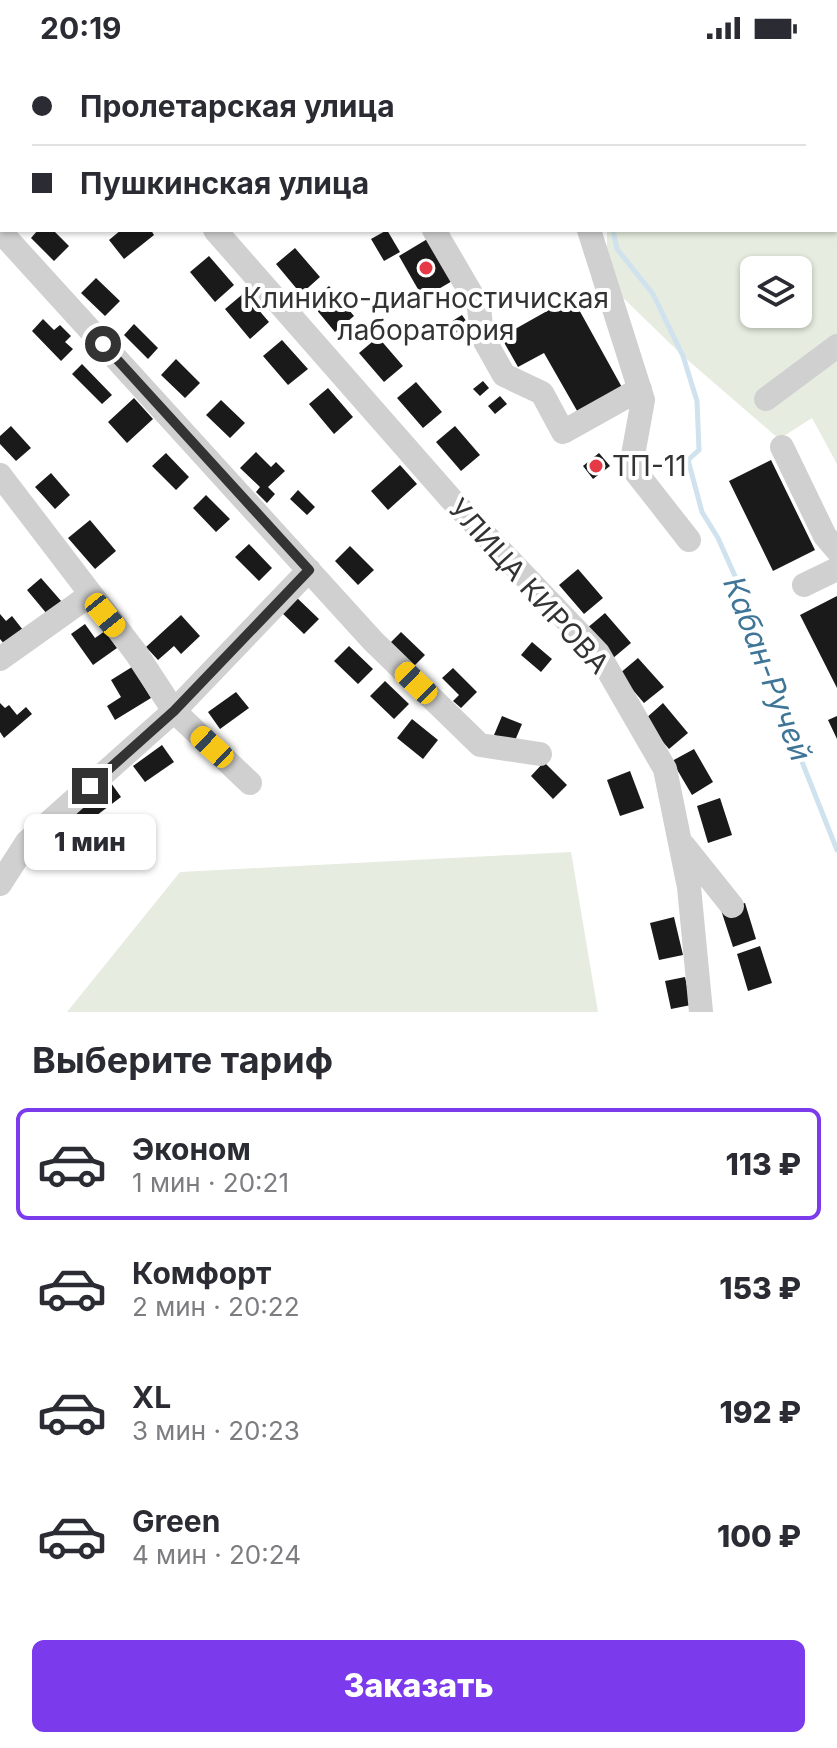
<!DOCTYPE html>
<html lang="ru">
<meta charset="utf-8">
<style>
:root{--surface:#fff;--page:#f2f2f3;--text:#2b2b33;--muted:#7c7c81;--line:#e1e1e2;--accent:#7c3aed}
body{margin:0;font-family:Inter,sans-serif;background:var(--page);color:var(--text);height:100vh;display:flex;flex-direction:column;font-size:30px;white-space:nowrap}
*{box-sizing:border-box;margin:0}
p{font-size:26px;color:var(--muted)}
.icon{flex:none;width:44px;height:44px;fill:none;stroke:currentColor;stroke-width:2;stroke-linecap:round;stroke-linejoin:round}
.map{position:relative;height:956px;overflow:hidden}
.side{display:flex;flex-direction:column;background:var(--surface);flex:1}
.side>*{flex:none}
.banner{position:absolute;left:0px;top:0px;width:838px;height:176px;box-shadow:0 2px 6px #0004;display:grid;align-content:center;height:176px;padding:0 32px;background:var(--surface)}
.controls{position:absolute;left:740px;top:200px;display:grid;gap:16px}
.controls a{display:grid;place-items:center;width:72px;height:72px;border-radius:12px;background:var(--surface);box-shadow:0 2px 6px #0004;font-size:40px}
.end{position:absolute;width:36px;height:36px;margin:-18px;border:10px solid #333;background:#fff;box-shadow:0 0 0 4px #fff}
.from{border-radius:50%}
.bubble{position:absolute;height:56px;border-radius:12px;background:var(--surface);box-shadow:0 2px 6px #0004;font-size:26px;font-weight:800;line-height:56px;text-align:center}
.car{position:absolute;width:24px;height:48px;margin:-24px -12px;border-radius:10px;box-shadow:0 0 6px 2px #0007;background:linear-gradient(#f5c518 24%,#345 0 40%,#f5c518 0 76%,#345 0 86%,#f5c518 0)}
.banner b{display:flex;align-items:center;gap:28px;height:76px;font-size:30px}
.banner b+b{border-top:2px solid var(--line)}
.banner i{width:20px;height:20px;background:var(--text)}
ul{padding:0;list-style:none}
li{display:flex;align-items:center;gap:24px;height:112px;margin:0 16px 12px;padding:0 16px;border:4px solid transparent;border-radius:12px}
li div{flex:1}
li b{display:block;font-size:30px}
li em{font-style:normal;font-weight:800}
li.active{border-color:var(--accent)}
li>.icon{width:72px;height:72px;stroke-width:1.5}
h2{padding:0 32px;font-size:36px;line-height:96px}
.action{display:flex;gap:16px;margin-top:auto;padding:16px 32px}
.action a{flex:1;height:92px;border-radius:12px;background:var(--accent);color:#fff;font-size:32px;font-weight:800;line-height:92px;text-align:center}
.status{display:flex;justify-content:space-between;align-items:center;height:56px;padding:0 40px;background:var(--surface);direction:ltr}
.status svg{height:22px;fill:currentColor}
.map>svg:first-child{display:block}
.green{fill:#e6ecdf;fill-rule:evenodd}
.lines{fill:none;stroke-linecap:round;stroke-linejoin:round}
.stream{stroke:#cfe2ee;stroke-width:5}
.building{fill:#1a1a1a}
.minor{stroke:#d0d0d0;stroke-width:24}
.route{stroke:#333;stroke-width:10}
.poi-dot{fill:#e63946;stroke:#fff;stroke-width:3}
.labels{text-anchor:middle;stroke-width:8;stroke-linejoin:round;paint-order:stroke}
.poi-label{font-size:28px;fill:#333;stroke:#fff}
.street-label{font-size:28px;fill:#333;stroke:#fff}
.water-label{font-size:30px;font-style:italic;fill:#3f7597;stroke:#fff}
</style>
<div class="status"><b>20:19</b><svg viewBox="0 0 49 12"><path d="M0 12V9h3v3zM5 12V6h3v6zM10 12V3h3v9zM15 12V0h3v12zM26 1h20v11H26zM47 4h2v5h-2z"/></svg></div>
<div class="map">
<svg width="837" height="956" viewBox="0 0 837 956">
<rect width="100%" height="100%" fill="#fff"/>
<path class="green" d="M599,0H837V408L812,362L779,383L683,300L615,234L607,192V174H836V2ZM754,214H798V258H754Z
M571,796L598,956H67L180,816Z"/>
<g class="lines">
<path class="stream" d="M614,0L615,2
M613,174L617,193L653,238L683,300L697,345L699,394L688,404L702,456L718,482L751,556L760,600L837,794"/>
</g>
<path class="building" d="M38,174H53L69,190L54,205L31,182Z
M121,174H151L154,179L124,203L109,184Z
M387,174L400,196L384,205L371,183Z
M429,182L454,224L423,242L399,200Z
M295,192L320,221L301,238L276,208Z
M209,200L234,229L215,246L190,216Z
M96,222L120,245L105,260L81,237Z
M329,230L354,260L335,276L310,246Z
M244,237L269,266L250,283L225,253Z
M572,241L624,335L580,360L544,297L518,311L501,281Z
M462,259L469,269L452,279L446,269Z
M43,263L54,274L60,269L71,280L65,286L73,293L61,305L32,275Z
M134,268L158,292L148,303L124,279Z
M378,281L403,310L384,326L359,297Z
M282,284L308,313L288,329L263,300Z
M176,303L200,327L185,342L161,319Z
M82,308L112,339L102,348L72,318Z
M483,325L489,332L480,340L473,333Z
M416,326L442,356L423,372L397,342Z
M328,332L353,361L334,378L309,348Z
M500,340L507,348L495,358L488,350Z
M134,342L153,363L127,387L108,366Z
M221,344L245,367L230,382L206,359Z
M11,370L31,392L16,405L0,388V380Z
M455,370L480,399L461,415L436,386Z
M256,396L271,411L276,406L285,415L268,431L275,438L267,447L256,436L260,431L240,412Z
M166,397L189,421L176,434L152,410Z
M599,397L610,410L593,423L583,410Z
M771,404L815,494L773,515L729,425Z
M400,409L417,428L388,454L371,435Z
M51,417L70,439L55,453L35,431Z
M298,434L315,451L307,459L290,443Z
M206,439L230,463L216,476L193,452Z
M90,464L116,495L95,513L68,482Z
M249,488L272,512L259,525L235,501Z
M350,490L374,514L358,529L335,505Z
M578,513L603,542L584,558L559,529Z
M41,522L62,546L47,558L27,534Z
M295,540L319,563L304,578L280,555Z
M837,540V632L800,559Z
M605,557L631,587L612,603L586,573Z
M0,558L6,565L12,560L23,574L5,589L0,583Z
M181,559L200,580L181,598L174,590L158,604L146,591Z
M85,568L95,582L105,575L117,592L93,609L71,578Z
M401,576L425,599L410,614L386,591Z
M532,586L552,603L541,616L521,599Z
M349,590L373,613L358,628L334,605Z
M638,602L664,631L644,647L619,618Z
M132,611L151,642L115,664L107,650L121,641L111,624Z
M453,612L477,636L461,652L453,645L459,639L442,622Z
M385,625L409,648L394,663L370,640Z
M236,636L249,652L220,673L208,656Z
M0,647L5,652L9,649L17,659L26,651L32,658L4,682L0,676Z
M663,647L688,677L669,693L644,664Z
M502,660L522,668L514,687L494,679Z
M837,660V683L828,664Z
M412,663L438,684L423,703L397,682Z
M162,689L174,706L145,726L133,710Z
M694,693L713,726L692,739L672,705Z
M544,706L567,729L553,743L531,720Z
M630,715L644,752L620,760L607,724Z
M111,727L121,741L76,775L65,761Z
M720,742L732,779L708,787L697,750Z
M745,847L756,883L733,891L721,854Z
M674,861L683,899L659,904L650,867Z
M760,890L772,927L748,935L737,898Z
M685,921L691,949L671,953L665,925Z"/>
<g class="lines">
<path class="minor" d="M201,0L205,2
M116,2L117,0
M319,2L323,0
M453,2L456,0
M526,2L529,0
M0,145L2,143
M215,174L451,443L598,597L665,713L689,831L701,956
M434,174L479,251L482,280L504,319L542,337L563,376L640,333
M589,174L643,344L631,410L689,484
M0,175L373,585L480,689L540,698
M766,343L837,290
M782,391L825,480L837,494
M0,419L136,597L174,655L250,727
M804,529L837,513
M0,603L90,539
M684,790L732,850
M0,828L27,786L174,655L309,514"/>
</g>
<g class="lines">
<path class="route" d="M90,730L174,655L309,514L103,288"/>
</g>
<g class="poi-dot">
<circle cx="426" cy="212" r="8"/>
<circle cx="596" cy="410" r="8"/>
</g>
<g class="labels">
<g class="poi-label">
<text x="426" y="252">Клинико-диагностичиская<tspan x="426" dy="32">лаборатория</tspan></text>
<text x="612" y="420" text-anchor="start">ТП-11</text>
</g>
<g class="street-label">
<text transform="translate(529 530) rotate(48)" y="10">УЛИЦА КИРОВА</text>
</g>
<g class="water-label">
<text transform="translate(767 613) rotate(69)" y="10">Кабан-Ручей</text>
</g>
</g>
</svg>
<div class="controls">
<a><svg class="icon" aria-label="layers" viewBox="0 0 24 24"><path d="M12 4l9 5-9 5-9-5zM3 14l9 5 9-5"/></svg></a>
</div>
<i class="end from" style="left:103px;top:288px"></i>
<i class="end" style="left:90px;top:730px"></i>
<div class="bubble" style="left:24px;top:758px;width:132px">1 мин</div>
<i class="car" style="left:105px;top:559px;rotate:141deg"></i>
<i class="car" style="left:416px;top:627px;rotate:314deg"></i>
<i class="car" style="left:212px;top:691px;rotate:313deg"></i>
<div class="banner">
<b><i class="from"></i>Пролетарская улица</b>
<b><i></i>Пушкинская улица</b>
</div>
</div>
<section class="side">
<h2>Выберите тариф</h2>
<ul>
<li class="active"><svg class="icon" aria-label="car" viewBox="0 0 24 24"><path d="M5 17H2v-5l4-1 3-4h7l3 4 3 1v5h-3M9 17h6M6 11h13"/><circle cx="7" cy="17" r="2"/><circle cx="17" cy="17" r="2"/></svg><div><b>Эконом</b><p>1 мин · 20:21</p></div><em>113 ₽</em></li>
<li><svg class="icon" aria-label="car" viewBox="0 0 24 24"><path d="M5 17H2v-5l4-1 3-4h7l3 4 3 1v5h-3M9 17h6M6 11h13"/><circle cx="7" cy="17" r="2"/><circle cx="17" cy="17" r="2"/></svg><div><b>Комфорт</b><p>2 мин · 20:22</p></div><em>153 ₽</em></li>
<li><svg class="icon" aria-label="car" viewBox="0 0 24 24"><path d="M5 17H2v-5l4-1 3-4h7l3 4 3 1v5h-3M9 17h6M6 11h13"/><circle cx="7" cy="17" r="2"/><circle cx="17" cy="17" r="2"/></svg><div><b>XL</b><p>3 мин · 20:23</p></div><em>192 ₽</em></li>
<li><svg class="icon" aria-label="car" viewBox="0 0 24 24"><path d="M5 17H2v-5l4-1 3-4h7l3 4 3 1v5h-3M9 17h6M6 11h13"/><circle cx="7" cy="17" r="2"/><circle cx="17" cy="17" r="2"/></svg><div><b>Green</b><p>4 мин · 20:24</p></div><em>100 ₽</em></li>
</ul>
<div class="action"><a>Заказать</a></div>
</section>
